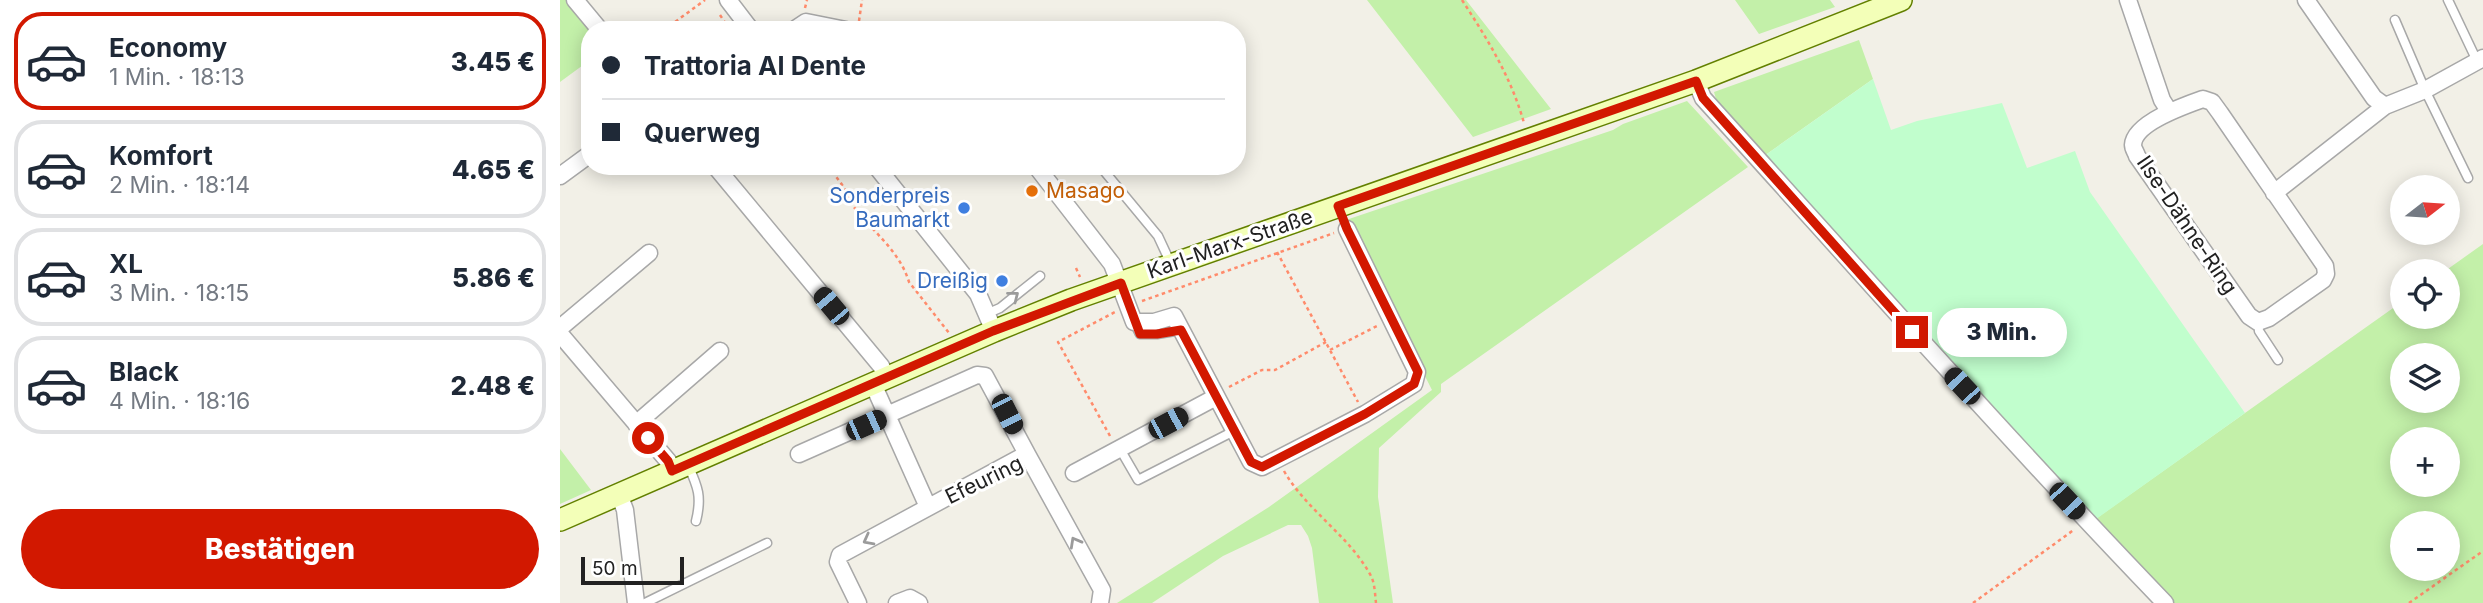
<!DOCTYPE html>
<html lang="de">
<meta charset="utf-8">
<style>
:root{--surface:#fff;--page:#f6f6f7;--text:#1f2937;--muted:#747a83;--line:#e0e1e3;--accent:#d21800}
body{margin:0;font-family:Inter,sans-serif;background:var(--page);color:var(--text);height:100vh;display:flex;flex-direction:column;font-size:26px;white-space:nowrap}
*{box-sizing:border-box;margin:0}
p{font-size:23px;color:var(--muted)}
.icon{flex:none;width:38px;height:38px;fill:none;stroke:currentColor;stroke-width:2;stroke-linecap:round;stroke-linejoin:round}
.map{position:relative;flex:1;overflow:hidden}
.drawer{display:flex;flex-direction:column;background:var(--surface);width:560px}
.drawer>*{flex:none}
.banner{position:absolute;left:21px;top:21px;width:665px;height:154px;border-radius:28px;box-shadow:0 4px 18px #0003;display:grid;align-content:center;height:154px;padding:0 21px;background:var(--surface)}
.needle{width:46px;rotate:73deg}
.tools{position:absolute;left:1830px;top:175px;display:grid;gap:14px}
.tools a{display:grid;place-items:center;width:70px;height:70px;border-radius:50%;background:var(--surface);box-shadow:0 4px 18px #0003;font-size:35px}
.scale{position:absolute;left:21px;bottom:18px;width:103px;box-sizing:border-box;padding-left:7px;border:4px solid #212121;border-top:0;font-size:19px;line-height:24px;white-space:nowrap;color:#212121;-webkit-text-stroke:5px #fff;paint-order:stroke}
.end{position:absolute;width:32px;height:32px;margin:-16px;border:9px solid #d21800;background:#fff;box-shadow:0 0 0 4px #fff}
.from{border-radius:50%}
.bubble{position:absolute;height:49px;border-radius:24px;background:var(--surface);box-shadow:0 4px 18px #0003;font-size:23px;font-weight:800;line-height:49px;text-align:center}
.car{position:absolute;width:21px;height:42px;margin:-21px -10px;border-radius:9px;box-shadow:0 0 5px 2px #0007;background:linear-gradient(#222 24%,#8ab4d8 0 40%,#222 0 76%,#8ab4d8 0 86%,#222 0)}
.banner b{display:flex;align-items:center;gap:24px;height:66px;font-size:26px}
.banner b+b{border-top:2px solid var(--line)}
.banner i{width:18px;height:18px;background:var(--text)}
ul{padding:12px 0 0;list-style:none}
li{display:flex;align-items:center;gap:21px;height:98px;margin:0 14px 10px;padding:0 7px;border:4px solid var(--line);border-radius:28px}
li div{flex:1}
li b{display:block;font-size:26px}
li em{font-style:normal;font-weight:800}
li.selected{border-color:var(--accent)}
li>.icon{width:63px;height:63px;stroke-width:1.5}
.action{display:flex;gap:14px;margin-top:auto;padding:14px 21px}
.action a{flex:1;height:80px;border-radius:42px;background:var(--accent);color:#fff;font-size:28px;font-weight:800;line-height:80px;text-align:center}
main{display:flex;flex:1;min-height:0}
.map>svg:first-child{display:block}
.grass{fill:#c3f0a9;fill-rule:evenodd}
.park{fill:#c1fecd}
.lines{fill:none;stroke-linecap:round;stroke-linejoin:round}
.lane-casing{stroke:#a8a8a8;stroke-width:11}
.street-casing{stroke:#a8a8a8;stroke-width:19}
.secondary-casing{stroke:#638000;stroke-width:24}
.path{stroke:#ff8b6b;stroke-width:2.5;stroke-dasharray:3.5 3.5;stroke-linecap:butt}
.lane{stroke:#fff;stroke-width:8}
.street{stroke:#fff;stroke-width:16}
.secondary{stroke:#f3ffb8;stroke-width:21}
.oneway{stroke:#9b9b9b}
.route{stroke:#d21800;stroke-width:9}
.food-dot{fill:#e8710a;stroke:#fff;stroke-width:2.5}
.shop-dot{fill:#3f7fe0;stroke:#fff;stroke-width:2.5}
.labels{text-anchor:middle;stroke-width:6;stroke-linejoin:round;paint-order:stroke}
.food-label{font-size:21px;fill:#c56008;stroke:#fff;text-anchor:start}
.shop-label{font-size:21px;fill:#366cbe;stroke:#fff;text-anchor:end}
.street-label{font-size:21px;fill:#212121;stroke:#fff}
</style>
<main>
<section class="drawer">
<ul>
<li class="selected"><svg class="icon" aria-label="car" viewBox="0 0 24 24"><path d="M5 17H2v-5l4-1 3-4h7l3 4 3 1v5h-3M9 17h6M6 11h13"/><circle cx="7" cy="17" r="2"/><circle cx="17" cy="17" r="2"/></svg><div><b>Economy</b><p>1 Min. · 18:13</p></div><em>3.45 €</em></li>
<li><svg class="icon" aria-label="car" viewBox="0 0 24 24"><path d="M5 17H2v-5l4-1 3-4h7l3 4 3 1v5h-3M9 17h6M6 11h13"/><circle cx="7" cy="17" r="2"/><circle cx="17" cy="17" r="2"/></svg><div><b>Komfort</b><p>2 Min. · 18:14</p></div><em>4.65 €</em></li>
<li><svg class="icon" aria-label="car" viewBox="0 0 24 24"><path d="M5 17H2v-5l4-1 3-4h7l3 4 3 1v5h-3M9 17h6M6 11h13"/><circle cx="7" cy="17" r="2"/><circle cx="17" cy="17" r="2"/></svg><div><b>XL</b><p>3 Min. · 18:15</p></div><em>5.86 €</em></li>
<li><svg class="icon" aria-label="car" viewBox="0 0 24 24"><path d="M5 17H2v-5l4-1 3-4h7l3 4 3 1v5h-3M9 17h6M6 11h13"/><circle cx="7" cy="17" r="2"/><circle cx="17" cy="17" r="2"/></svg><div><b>Black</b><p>4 Min. · 18:16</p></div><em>2.48 €</em></li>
</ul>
<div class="action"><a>Bestätigen</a></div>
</section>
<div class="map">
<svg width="1923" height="603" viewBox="0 0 1923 603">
<rect width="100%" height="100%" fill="#f2f0e7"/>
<path class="grass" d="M0,0H8L30,30V60L0,82Z
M807,0H906L991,109L913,137Z
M1175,0H1270L1275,7L1199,34Z
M1299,40L1313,79L1204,156L1158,106L1154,92Z
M1127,101L1188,167L881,384V392L819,448L818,497L833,603H759L752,548L748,536L741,525H728L663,556L592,603H557L709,507L872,390L786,220L1053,130L1063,124Z
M1923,244V603H1613L1534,520L1843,301V317H1888V271H1885ZM1843,355H1888V401H1843ZM1843,439H1888V485H1843ZM1843,523H1888V569H1843Z
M0,449L31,490L0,504Z"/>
<path class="park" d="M1313,79L1331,130L1357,121L1442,103L1467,168L1515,151L1530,192L1685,413L1532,522L1204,156Z"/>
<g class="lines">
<defs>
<path id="lane" d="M1888,0L1917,61
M1835,20L1865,90L1908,178
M540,166L598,236L611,264
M426,314L440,308L480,276
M574,322L580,334H597L621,330
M1698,322L1699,331L1718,360
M560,449L578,480L674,431
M128,465C138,487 142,497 136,521
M85,603L207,543"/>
<path id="street" d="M15,0L40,30
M168,0L191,30
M1568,0L1602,100L1609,111
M1746,0L1814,98L1825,106L1865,90L1923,58
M234,30L246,22L286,30
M1136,81L1143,98C1296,267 1447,439 1605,603
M1643,99L1652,102L1660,113L1765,266L1766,274L1763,280L1709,318L1698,322L1689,316L1577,156C1576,152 1573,149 1573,145C1574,123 1626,105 1643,99Z
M155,166L321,366L327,378
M316,166L418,294L434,331
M476,166L552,264L574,322H594L614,316L691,462L702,467L805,414L854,384L857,372L787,229
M0,176L30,154
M1714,193L1825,106
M0,328L89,253
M0,334L108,461L112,471
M313,384L368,507
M76,424L160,351
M239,454L417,375L425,376L467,454
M514,473L656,397
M59,494L65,510L76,603
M298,603L278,562L280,555L467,454L542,590L540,603
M337,603L350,598L359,603"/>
<path id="secondary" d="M0,520L434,331L511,300L1136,81L1341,0"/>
</defs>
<use href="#lane" class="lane-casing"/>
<use href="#street" class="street-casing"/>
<use href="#secondary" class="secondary-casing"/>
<path class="path" d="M902,0C928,40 951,77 964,123
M245,8L247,0
M160,15L170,30
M299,21L302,0
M104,30L145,0
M268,166C273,173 280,181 284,188C287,193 287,198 291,203C310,230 339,249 349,282L389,333
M717,252L798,402
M516,268L520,277
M582,301L774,233
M770,350L817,326
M669,387L702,370H715L766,342
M550,436L498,342L555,312
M724,471C747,511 789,535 811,576C815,584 815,595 816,603
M1413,603L1515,529
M1849,603L1923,551"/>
<use href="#lane" class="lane"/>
<use href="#street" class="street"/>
<use href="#secondary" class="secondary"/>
</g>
<defs><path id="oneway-chevron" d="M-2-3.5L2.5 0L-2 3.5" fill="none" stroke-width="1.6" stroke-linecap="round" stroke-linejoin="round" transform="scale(1.75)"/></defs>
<g class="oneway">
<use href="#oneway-chevron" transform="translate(454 296) rotate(-38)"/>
<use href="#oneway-chevron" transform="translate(308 540) rotate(152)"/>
<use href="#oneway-chevron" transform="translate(515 542) rotate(-119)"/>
</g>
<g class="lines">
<path class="route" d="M88,438L108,461L112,471L433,331L561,283L580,334H597L621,330L691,462L702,467L805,414L854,384L858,372L787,229L778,206L1136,81L1143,98L1352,332"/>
</g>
<circle class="food-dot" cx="472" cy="191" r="7"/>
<g class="shop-dot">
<circle cx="404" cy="208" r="7"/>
<circle cx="442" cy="281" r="7"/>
</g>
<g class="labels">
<g class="food-label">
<text x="486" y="198">Masago</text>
</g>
<g class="shop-label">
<text x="390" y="203">Sonderpreis<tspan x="390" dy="24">Baumarkt</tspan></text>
<text x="428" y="288">Dreißig</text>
</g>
<g class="street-label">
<text transform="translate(1627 225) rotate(56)" y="7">Ilse-Dähne-Ring</text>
<text transform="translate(670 244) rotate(-19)" y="7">Karl-Marx-Straße</text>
<text transform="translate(424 480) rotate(-26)" y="7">Efeuring</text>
</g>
</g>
</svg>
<div class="tools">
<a><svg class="needle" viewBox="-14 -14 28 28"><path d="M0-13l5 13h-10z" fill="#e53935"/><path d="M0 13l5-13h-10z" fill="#747a83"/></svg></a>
<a><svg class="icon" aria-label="locate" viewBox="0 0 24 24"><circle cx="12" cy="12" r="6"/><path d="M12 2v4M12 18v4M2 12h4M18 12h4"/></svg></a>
<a><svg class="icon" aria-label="layers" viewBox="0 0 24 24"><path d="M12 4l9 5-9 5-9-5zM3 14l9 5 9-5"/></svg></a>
<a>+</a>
<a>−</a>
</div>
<div class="scale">50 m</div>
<i class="end from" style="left:88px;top:438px"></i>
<i class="end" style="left:1352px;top:332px"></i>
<div class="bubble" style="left:1377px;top:308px;width:130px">3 Min.</div>
<i class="car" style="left:271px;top:306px;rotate:320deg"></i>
<i class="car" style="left:1402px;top:386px;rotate:317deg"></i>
<i class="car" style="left:447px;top:414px;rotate:153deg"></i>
<i class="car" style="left:608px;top:423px;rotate:62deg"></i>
<i class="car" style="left:306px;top:425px;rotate:66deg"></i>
<i class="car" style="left:1507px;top:501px;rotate:137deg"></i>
<div class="banner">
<b><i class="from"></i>Trattoria Al Dente</b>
<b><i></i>Querweg</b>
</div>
</div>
</main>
